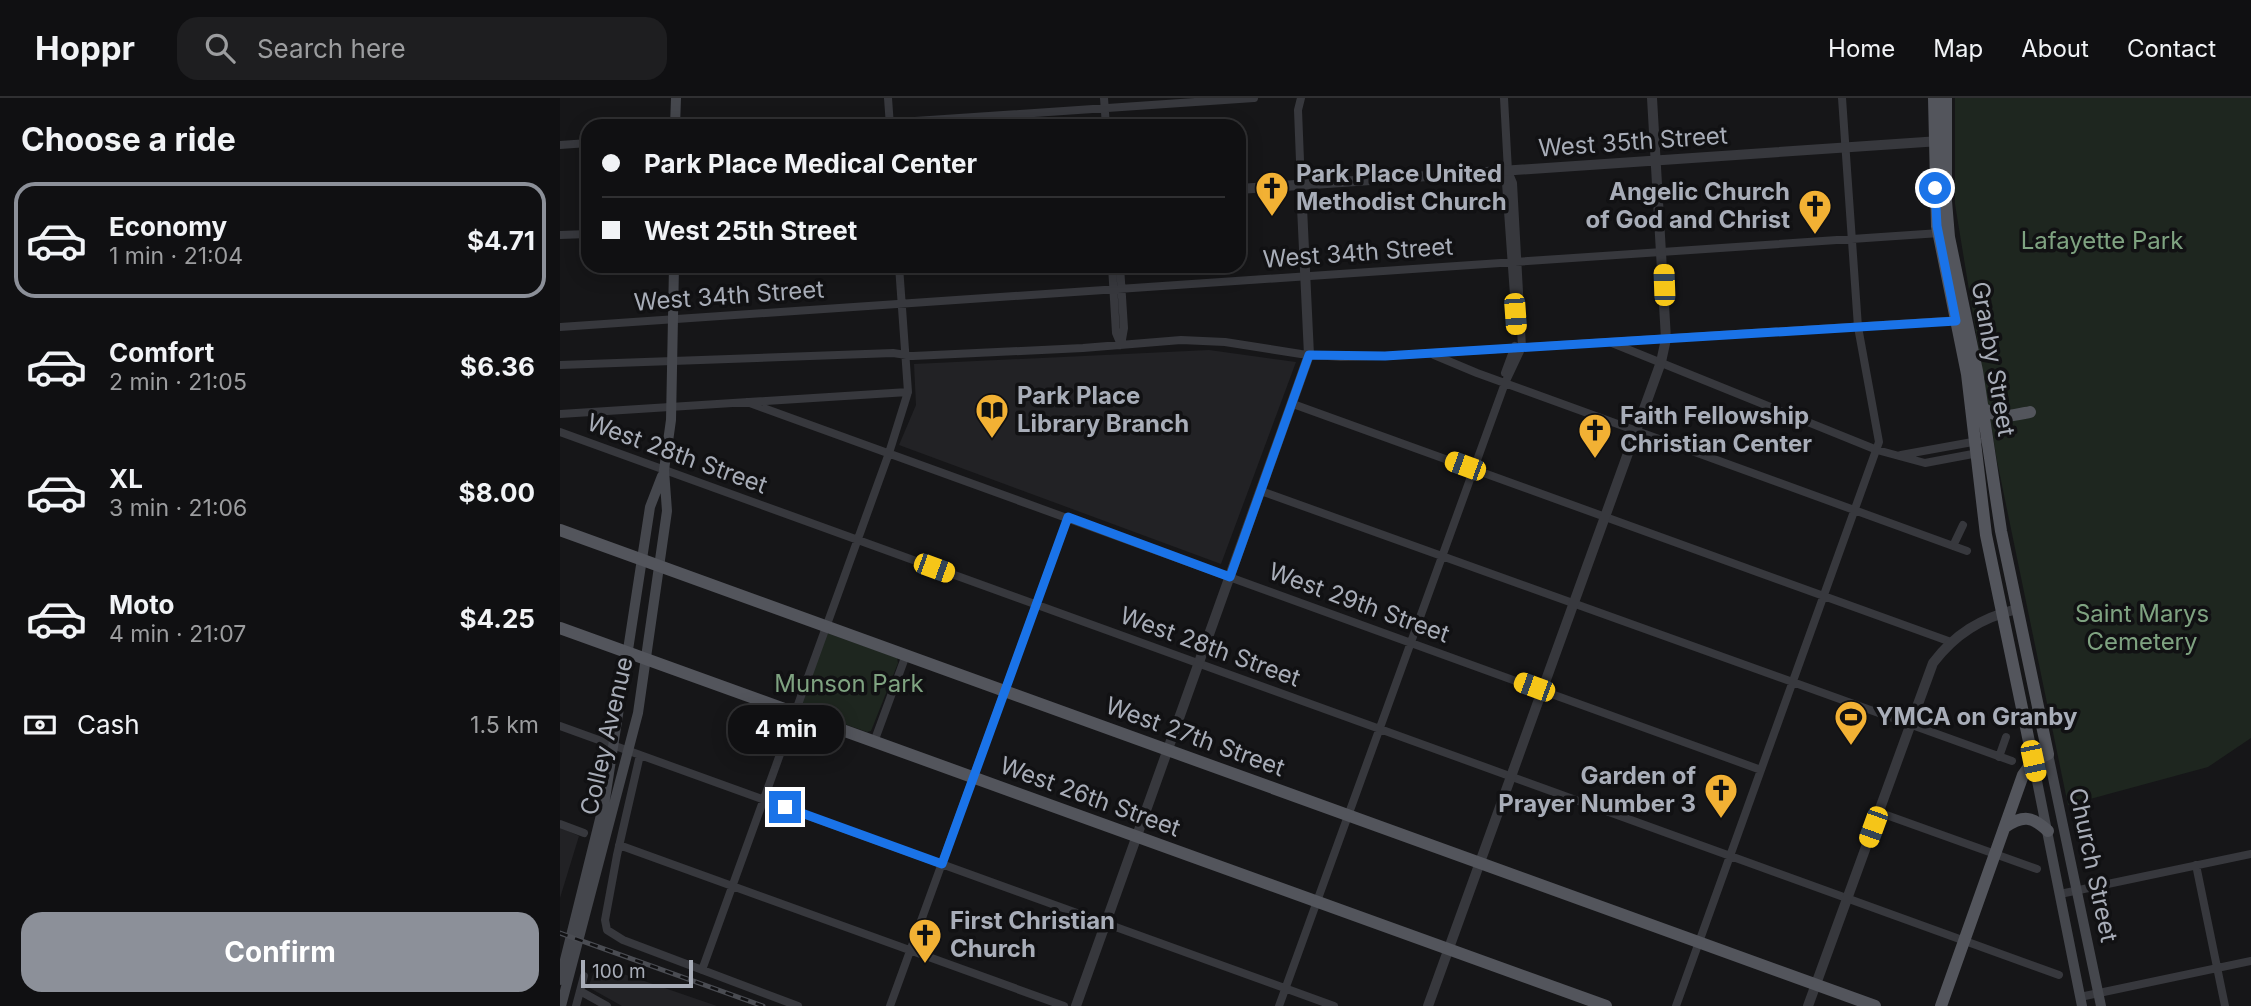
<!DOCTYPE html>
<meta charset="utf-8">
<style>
:root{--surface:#101012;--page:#1e1e20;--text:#f1f3f6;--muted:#9c9d9f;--line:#303032;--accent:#8c9099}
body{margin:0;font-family:Inter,sans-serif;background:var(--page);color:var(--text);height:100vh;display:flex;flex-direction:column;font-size:26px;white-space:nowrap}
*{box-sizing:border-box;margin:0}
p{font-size:23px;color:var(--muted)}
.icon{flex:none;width:38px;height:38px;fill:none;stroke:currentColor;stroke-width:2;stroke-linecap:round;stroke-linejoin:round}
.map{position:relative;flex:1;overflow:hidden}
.details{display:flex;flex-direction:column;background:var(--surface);width:560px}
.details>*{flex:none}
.banner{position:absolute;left:21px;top:21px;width:665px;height:154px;border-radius:21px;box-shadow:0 4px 18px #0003,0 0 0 2px var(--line);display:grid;align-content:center;height:154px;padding:0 21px;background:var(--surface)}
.scale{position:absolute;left:21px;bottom:18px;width:112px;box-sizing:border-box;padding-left:7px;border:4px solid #a8adb8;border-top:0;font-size:19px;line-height:24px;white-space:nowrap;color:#a8adb8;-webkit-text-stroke:5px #111113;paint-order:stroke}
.end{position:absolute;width:32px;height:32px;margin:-16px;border:9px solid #1a73e8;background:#fff;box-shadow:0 0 0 4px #fff}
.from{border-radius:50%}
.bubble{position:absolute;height:49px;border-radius:21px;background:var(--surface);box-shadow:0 4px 18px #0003,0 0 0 2px var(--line);font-size:23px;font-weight:700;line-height:49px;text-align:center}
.car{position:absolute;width:21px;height:42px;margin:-21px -10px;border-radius:9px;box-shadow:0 0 5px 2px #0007;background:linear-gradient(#f5c518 24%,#345 0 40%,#f5c518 0 76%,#345 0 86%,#f5c518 0)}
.banner b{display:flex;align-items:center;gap:24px;height:66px;font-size:26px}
.banner b+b{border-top:2px solid var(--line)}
.banner i{width:18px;height:18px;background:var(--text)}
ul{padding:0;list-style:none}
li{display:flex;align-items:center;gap:21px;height:116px;margin:0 14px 10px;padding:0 7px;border:4px solid transparent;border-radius:21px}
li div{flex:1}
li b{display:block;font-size:26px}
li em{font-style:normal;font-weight:700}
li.on{border-color:var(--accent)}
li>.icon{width:63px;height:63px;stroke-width:1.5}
h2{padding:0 21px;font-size:32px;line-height:84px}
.pay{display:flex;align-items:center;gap:18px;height:77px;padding:0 21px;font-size:26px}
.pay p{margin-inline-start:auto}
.cta{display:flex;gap:14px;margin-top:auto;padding:14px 21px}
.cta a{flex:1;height:80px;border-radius:21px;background:var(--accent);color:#fff;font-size:28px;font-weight:700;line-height:80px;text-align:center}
header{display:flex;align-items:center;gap:42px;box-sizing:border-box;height:98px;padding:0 35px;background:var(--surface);border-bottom:2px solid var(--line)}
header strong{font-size:33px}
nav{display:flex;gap:38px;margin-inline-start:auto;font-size:24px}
.search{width:490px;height:63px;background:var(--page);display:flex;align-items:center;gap:18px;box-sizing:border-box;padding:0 24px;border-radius:21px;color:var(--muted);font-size:26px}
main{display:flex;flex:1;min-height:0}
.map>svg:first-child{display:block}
.built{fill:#222225}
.green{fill:#1e261f}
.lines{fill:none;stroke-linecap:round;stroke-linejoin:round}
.minor{stroke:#37383d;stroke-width:8}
.tertiary{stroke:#37383d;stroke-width:10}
.secondary{stroke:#45474d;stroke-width:10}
.primary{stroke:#53555c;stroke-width:12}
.rail-casing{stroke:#4a4c52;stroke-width:5}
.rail{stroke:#111113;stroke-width:2.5;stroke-dasharray:8;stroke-linecap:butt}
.route{stroke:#1a73e8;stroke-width:9}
.labels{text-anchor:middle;stroke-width:7;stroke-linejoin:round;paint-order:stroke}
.street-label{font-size:24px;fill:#a8adb8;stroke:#111113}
.poi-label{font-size:24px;font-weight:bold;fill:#a8adb8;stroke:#111113;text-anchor:start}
.park-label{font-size:24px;fill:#7fa381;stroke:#111113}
</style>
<header>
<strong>Hoppr</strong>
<div class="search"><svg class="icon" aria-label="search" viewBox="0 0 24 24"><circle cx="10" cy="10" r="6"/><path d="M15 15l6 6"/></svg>Search here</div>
<nav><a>Home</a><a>Map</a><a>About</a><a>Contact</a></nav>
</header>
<main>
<section class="details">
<h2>Choose a ride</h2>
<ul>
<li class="on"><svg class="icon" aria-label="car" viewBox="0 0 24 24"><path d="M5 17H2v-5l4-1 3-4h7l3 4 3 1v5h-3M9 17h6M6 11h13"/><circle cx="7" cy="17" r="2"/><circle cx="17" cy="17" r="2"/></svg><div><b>Economy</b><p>1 min · 21:04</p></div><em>$4.71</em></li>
<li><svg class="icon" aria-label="car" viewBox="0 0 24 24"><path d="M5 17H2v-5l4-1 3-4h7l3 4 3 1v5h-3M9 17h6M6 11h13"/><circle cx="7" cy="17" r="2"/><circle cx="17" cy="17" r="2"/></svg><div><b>Comfort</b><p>2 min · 21:05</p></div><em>$6.36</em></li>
<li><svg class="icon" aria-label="car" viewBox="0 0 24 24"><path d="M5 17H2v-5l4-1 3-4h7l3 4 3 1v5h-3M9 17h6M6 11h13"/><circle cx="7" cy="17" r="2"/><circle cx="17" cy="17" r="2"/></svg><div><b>XL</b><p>3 min · 21:06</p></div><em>$8.00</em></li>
<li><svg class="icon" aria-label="car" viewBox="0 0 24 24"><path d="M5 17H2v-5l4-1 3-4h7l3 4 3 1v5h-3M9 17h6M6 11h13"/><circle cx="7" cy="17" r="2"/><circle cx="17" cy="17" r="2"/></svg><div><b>Moto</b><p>4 min · 21:07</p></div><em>$4.25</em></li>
</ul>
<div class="pay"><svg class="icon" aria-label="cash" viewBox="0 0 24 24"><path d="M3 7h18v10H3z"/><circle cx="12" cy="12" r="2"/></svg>Cash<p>1.5 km</p></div>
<div class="cta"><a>Confirm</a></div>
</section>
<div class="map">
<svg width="1691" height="908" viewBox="0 0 1691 908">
<rect width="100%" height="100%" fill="#161618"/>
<path class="built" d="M649,252L736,264L661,466L339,347L356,307L354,266Z
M0,729L19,738L0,800Z
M37,867L90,885L157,908H62L28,889Z"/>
<path class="green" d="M1395,0H1691V640L1648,669L1508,707L1437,363L1395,106Z
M267,535L337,560L338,565L311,633L307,634L242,611L241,607Z"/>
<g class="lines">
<path class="minor" d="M328,0L330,28
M544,0L546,28
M944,0L948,73L946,85L956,225
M281,28L694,0
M0,47L28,45
M741,88L738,12L741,0
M0,137L28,136
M552,168L556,235L561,247
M560,168L564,230L561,247
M0,229L1380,135
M1052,245L1317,352L1365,365L1418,355
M874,257L917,275L1407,453
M0,267L333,255L353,258L523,250L621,242L665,244L741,256L781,259L825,258L1401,222
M945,275L955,248
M187,304L1201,672
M733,306L1391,544
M0,316L348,294
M0,334L1499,877
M1341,357L1418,343
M701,393L1452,663
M1393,448L1403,427
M0,628L774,908
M314,644L346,557
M80,657L57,757L45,822L47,832L63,842L238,908
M1439,659L1446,639
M1318,714L1477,771
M0,726L24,735
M59,747L504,908
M1636,767L1665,908
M1500,796L1691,756
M142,872L329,355L348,294L339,168
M20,893L47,908
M1520,899L1691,863
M16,908L24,878
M330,908L508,419
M719,908L945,285L962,249L953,85L948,73
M1116,908L1319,344L1298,229L1282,0"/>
<path class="tertiary" d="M679,91L1380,43
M516,908L749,257L741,88
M868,908L1101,264L1106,241L1092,0
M1248,908L1373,565C1395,536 1421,520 1457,511"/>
<path class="secondary" d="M115,28L116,0
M1488,656L1541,908
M1473,663L1522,908
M0,882L45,701L90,409L102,378
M1,908L78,615L107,413L104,372L111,322L114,168"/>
<path class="primary" d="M1374,0L1377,128L1407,276L1426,437L1473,663
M1423,310C1439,322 1451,318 1470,314
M0,432L1315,908
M0,530L1046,908
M1445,729C1463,717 1472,718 1488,733
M1381,908L1463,677L1473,663L1488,656L1441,433L1417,273L1389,139L1386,103V0"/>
<defs>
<path id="rail" d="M0,835L203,908"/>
</defs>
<use href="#rail" class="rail-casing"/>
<use href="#rail" class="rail"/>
</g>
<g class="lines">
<path class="route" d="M225,709L382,766L508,419L670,479L749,257L825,258L1396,223L1377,128L1375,90"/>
</g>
<defs>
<symbol id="church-pin" viewBox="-11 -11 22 30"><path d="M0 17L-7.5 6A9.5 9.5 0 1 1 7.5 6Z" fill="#f2b134" stroke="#111113"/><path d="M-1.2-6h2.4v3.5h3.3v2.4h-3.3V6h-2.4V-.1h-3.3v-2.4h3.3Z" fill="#111"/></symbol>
<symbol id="library-pin" viewBox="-11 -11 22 30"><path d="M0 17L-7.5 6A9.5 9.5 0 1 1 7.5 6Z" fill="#f2b134" stroke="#111113"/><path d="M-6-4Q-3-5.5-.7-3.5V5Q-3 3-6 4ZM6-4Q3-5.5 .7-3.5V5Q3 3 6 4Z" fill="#111"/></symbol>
<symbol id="stadium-pin" viewBox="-11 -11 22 30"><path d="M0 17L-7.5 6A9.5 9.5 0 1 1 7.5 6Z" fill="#f2b134" stroke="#111113"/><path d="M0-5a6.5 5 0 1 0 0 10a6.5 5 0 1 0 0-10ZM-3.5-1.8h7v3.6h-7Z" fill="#111"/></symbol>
</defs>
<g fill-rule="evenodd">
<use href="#church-pin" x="693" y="71" width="38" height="52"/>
<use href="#church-pin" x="1236" y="89" width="38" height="52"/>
<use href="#library-pin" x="413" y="293" width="38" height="52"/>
<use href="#church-pin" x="1016" y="313" width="38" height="52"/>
<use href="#stadium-pin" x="1272" y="600" width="38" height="52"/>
<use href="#church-pin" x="1142" y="673" width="38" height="52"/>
<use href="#church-pin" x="346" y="818" width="38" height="52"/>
</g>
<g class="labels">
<g class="street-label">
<text transform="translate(1073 44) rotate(-4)" y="8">West 35th Street</text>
<text transform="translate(798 155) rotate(-4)" y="8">West 34th Street</text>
<text transform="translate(169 198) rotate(-4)" y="8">West 34th Street</text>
<text transform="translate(1433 261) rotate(80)" y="8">Granby Street</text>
<text transform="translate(117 356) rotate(20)" y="8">West 28th Street</text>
<text transform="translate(799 505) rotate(20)" y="8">West 29th Street</text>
<text transform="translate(650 549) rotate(20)" y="8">West 28th Street</text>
<text transform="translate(47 638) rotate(-77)" y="8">Colley Avenue</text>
<text transform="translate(635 639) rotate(20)" y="8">West 27th Street</text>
<text transform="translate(530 699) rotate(20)" y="8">West 26th Street</text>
<text transform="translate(1533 767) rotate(78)" y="8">Church Street</text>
</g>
<g class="poi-label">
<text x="736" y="84">Park Place United<tspan x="736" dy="28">Methodist Church</tspan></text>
<text x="1230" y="102" text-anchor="end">Angelic Church<tspan x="1230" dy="28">of God and Christ</tspan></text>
<text x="457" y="306">Park Place<tspan x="457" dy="28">Library Branch</tspan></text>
<text x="1060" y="326">Faith Fellowship<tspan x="1060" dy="28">Christian Center</tspan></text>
<text x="1316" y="627">YMCA on Granby</text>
<text x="1136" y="686" text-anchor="end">Garden of<tspan x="1136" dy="28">Prayer Number 3</tspan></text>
<text x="390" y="831">First Christian<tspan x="390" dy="28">Church</tspan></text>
</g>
<g class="park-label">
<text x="1542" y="151">Lafayette Park</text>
<text x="1582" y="524">Saint Marys<tspan x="1582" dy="28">Cemetery</tspan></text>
<text x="289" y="594">Munson Park</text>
</g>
</g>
</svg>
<div class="scale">100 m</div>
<i class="end from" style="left:1375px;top:90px"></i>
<i class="end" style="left:225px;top:709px"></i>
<div class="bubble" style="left:168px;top:607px;width:116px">4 min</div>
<i class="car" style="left:1104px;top:187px;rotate:358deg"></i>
<i class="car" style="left:955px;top:216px;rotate:176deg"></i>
<i class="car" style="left:905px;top:368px;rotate:290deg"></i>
<i class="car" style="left:374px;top:470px;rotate:110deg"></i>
<i class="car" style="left:974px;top:589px;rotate:290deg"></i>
<i class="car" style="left:1473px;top:663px;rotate:168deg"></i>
<i class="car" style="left:1313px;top:729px;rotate:200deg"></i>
<div class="banner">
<b><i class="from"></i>Park Place Medical Center</b>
<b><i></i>West 25th Street</b>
</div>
</div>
</main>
